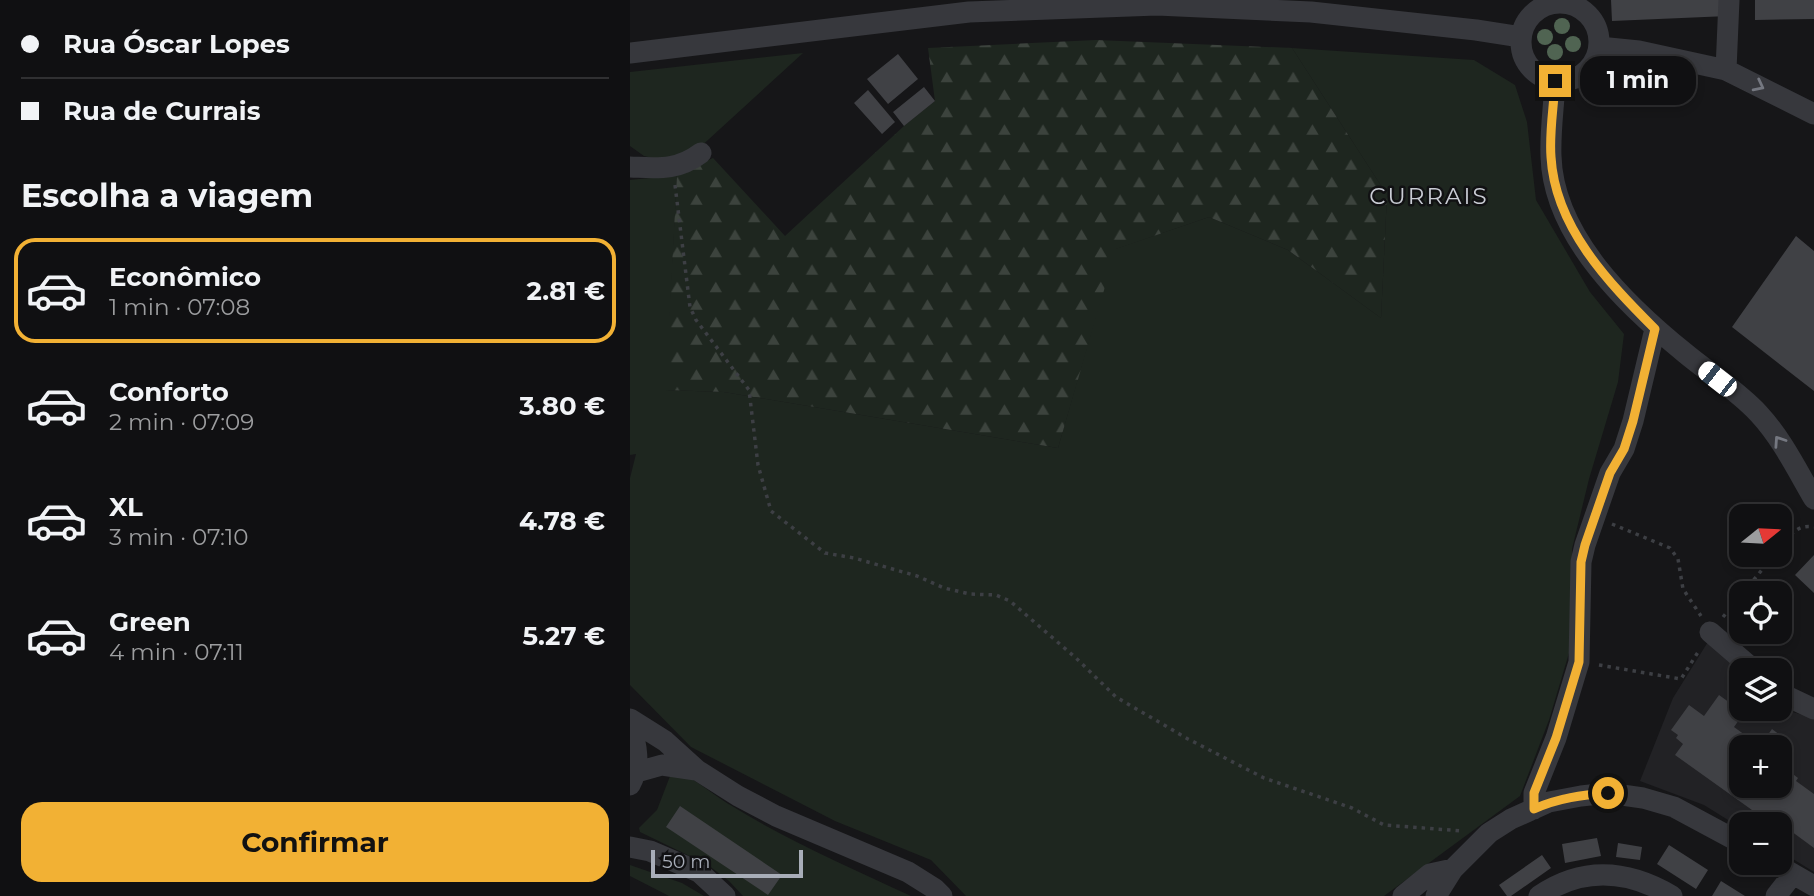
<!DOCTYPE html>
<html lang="pt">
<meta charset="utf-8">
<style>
:root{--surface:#101012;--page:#19191b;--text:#f1f3f6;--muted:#9c9d9f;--line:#303032;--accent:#f2b134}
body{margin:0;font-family:Montserrat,sans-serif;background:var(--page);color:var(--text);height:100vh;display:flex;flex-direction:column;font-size:26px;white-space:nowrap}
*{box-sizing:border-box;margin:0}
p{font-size:23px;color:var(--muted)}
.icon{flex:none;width:38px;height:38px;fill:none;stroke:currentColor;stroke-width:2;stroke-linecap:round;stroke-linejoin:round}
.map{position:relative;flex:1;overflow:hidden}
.details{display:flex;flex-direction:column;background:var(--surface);width:630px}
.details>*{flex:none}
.hud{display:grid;align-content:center;height:154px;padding:0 21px;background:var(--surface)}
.needle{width:46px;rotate:72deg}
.buttons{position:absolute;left:1099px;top:504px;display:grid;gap:14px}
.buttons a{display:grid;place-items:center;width:63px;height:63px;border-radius:14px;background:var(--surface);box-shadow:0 4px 10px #0003,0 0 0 2px var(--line);font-size:35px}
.scale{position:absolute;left:21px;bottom:18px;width:152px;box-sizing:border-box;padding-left:7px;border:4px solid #a8adb8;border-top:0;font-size:19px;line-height:24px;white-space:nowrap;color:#a8adb8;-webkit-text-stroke:5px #111113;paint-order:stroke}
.end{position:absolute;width:32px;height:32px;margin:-16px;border:9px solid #f2b134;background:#111;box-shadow:0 0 0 4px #111}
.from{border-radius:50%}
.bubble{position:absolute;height:49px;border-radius:21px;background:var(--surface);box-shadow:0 4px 10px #0003,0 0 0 2px var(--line);font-size:23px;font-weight:700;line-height:49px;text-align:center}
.car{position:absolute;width:21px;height:42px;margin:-21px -10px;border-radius:9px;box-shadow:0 0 5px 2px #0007;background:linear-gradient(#fff 24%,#345 0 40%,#fff 0 76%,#345 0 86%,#fff 0)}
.hud b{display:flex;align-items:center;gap:24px;height:66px;font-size:26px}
.hud b+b{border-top:2px solid var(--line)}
.hud i{width:18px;height:18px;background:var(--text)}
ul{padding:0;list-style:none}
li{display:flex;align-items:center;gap:21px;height:105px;margin:0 14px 10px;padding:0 7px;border:4px solid transparent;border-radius:21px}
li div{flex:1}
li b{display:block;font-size:26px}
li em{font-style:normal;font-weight:700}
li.on{border-color:var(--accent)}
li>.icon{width:63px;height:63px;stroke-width:1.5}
h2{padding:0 21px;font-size:32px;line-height:84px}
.cta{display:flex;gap:14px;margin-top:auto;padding:14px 21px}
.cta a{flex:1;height:80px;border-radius:21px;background:var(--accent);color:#111;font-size:28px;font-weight:700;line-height:80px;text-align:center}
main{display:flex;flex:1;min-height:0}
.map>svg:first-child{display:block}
.built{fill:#222225;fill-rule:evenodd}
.green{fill:#1e261f}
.forest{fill:url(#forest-firs)}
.building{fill:#404145}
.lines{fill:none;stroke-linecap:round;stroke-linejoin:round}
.path{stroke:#3d3f44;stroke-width:3.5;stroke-dasharray:3.5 5;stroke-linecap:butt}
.minor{stroke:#37383d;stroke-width:21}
.tree{fill:#506452}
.oneway{stroke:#757881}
.route{stroke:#f2b134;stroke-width:9}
.labels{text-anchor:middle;stroke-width:5;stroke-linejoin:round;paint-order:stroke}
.neighbourhood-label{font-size:23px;letter-spacing:2px;fill:#c9ccd4;stroke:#111113}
</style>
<main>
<section class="details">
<div class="hud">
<b><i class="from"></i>Rua Óscar Lopes</b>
<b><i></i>Rua de Currais</b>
</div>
<h2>Escolha a viagem</h2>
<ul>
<li class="on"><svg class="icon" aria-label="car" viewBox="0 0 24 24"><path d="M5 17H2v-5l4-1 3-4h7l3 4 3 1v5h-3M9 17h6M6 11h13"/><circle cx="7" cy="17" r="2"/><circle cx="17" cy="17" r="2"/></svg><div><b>Econômico</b><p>1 min · 07:08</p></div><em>2.81 €</em></li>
<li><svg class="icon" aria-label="car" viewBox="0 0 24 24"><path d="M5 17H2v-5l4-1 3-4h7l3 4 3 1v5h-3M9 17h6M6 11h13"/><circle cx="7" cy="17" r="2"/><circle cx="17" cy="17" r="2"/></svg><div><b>Conforto</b><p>2 min · 07:09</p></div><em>3.80 €</em></li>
<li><svg class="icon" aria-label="car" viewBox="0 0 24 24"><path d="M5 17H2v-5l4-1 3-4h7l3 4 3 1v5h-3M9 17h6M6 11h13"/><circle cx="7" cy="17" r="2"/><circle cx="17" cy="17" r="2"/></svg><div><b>XL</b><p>3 min · 07:10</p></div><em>4.78 €</em></li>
<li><svg class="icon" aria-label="car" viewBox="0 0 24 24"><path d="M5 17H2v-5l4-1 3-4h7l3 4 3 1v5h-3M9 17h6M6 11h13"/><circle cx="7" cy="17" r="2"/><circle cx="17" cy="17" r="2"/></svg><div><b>Green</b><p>4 min · 07:11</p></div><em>5.27 €</em></li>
</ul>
<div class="cta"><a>Confirmar</a></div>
</section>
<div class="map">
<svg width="1184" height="896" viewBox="0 0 1184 896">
<defs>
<pattern id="forest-firs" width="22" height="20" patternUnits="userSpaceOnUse" patternTransform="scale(1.75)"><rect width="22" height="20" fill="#1e261f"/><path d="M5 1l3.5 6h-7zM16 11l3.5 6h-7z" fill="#3c433d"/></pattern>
</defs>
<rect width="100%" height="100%" fill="#161618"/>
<path class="built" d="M1081,637L1111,670V709H1150V702L1159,711L1184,718V872L1150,851V824H1111V828L1074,805L1010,781L1043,698ZM1111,747H1150V786H1111Z"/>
<path class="green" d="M662,48L844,60L885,85L897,122L906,200L960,292L994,334L988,382L959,479L942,549V643L919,720L890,796L754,896H336L301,860L205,821L61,747L0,685V478L6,454L0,455V180L47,175L36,390L94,392L428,448L485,249L579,217L658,250L751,318L757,195Z
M173,53L67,150L38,162L14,156L0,146V72Z
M42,771C65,777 81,794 102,806C158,841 221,868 281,896H113L99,881L78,865L10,832L9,828L27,810Z
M0,865L52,883L74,896H39L0,876Z"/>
<path class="forest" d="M466,40L662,48L757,195L751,318L658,250L579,217L486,249L428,448L94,392L35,390L47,175L83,158L155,236L274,126L305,101L298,48Z"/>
<path class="building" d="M981,0H1097L1098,16L982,21Z
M1125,0H1184V19L1125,20Z
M268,54L288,79L258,104L237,79Z
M294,87L305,101L274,126L263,112Z
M238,90L265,122L252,134L224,103Z
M1166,236L1184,251V391L1102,327Z
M1184,555V593L1165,575Z
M1089,695L1114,713L1104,727L1130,746L1142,729L1161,743L1150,758V747H1111V786H1150V764L1168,778L1166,781L1184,794V848L1139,815L1136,820L1045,755L1053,744L1046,738L1048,735L1041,730L1059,705L1074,716Z
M50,806L152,875L138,895L36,827Z
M967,838L971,856L935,863L932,844Z
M988,843L1012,847L1010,860L986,857Z
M1039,845L1078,870L1066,889L1027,864Z
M912,855L921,868L881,896H877L869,885Z
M1091,881L1115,896H1082Z"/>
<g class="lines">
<path class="path" d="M45,185L60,307L66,320L119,390L128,465L141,511L195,553L224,558L287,576L314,588L340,594L366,595L380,601L446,658L486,697L558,739L634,778L722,808L754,825L833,831
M982,524L1040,548L1048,559L1053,589L1071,616
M1150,548C1160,536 1166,524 1184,527
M1113,593L1144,555
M1093,617L1111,595
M969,665L1051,679L1070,649"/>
<path class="minor" d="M891 42a39 39 0 1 1 78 0a39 39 0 1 1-78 0Z
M969,47L1009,51L1096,70L1184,114
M0,53L339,12L527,5L681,12L846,30L891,37
M1096,70L1099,0
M925,81C924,106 920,131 921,156C923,236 997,306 1055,353C1079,373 1108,391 1129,414C1152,439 1167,470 1184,499
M0,167C28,168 47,171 71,153
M1080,632L1124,670
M1150,693L1184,709
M0,719L35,741L67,770L108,796L146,816L278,872L305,889L312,896
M0,724C7,745 11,765 0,785
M7,772L32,765L66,770
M904,809V793L926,738L949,662L951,562L955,545L980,473L994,449L1003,421L1025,329
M0,847L20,851L69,872L95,896
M1144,863L1184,886
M773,896L800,874L823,869L859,833L881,819L919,802L951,796L978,793L1013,798L1044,807L1111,843
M806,896L823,869
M909,896C953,866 998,870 1042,896
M1146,896L1163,874"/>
</g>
<g class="tree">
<circle cx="932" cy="26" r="8"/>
<circle cx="915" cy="37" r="8"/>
<circle cx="943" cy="44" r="8"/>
<circle cx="925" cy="52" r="8"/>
</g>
<defs><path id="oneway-chevron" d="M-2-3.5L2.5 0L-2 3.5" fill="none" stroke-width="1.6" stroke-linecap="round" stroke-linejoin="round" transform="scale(1.75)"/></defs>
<g class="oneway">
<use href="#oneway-chevron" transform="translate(1129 86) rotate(27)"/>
<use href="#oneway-chevron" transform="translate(1149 441) rotate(-124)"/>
</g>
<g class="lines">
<path class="route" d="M925,81C924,106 919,132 921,157C925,227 978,282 1025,329L1003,421L994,449L980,473L955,545L951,562L949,662L926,738L904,793V809C928,798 953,795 978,793"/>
</g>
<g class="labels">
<g class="neighbourhood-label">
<text x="799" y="204">CURRAIS</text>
</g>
</g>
</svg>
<div class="buttons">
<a><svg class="needle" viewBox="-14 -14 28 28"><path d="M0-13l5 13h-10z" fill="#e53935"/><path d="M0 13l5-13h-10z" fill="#9c9d9f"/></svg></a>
<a><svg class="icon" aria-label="locate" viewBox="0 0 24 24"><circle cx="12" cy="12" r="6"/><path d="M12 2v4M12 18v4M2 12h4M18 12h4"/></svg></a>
<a><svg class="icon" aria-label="layers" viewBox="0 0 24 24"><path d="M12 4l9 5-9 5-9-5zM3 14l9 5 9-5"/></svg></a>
<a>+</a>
<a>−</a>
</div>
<div class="scale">50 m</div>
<i class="end from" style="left:978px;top:793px"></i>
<i class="end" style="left:925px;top:81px"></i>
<div class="bubble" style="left:950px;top:56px;width:116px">1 min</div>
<i class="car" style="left:1087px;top:379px;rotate:308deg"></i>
</div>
</main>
